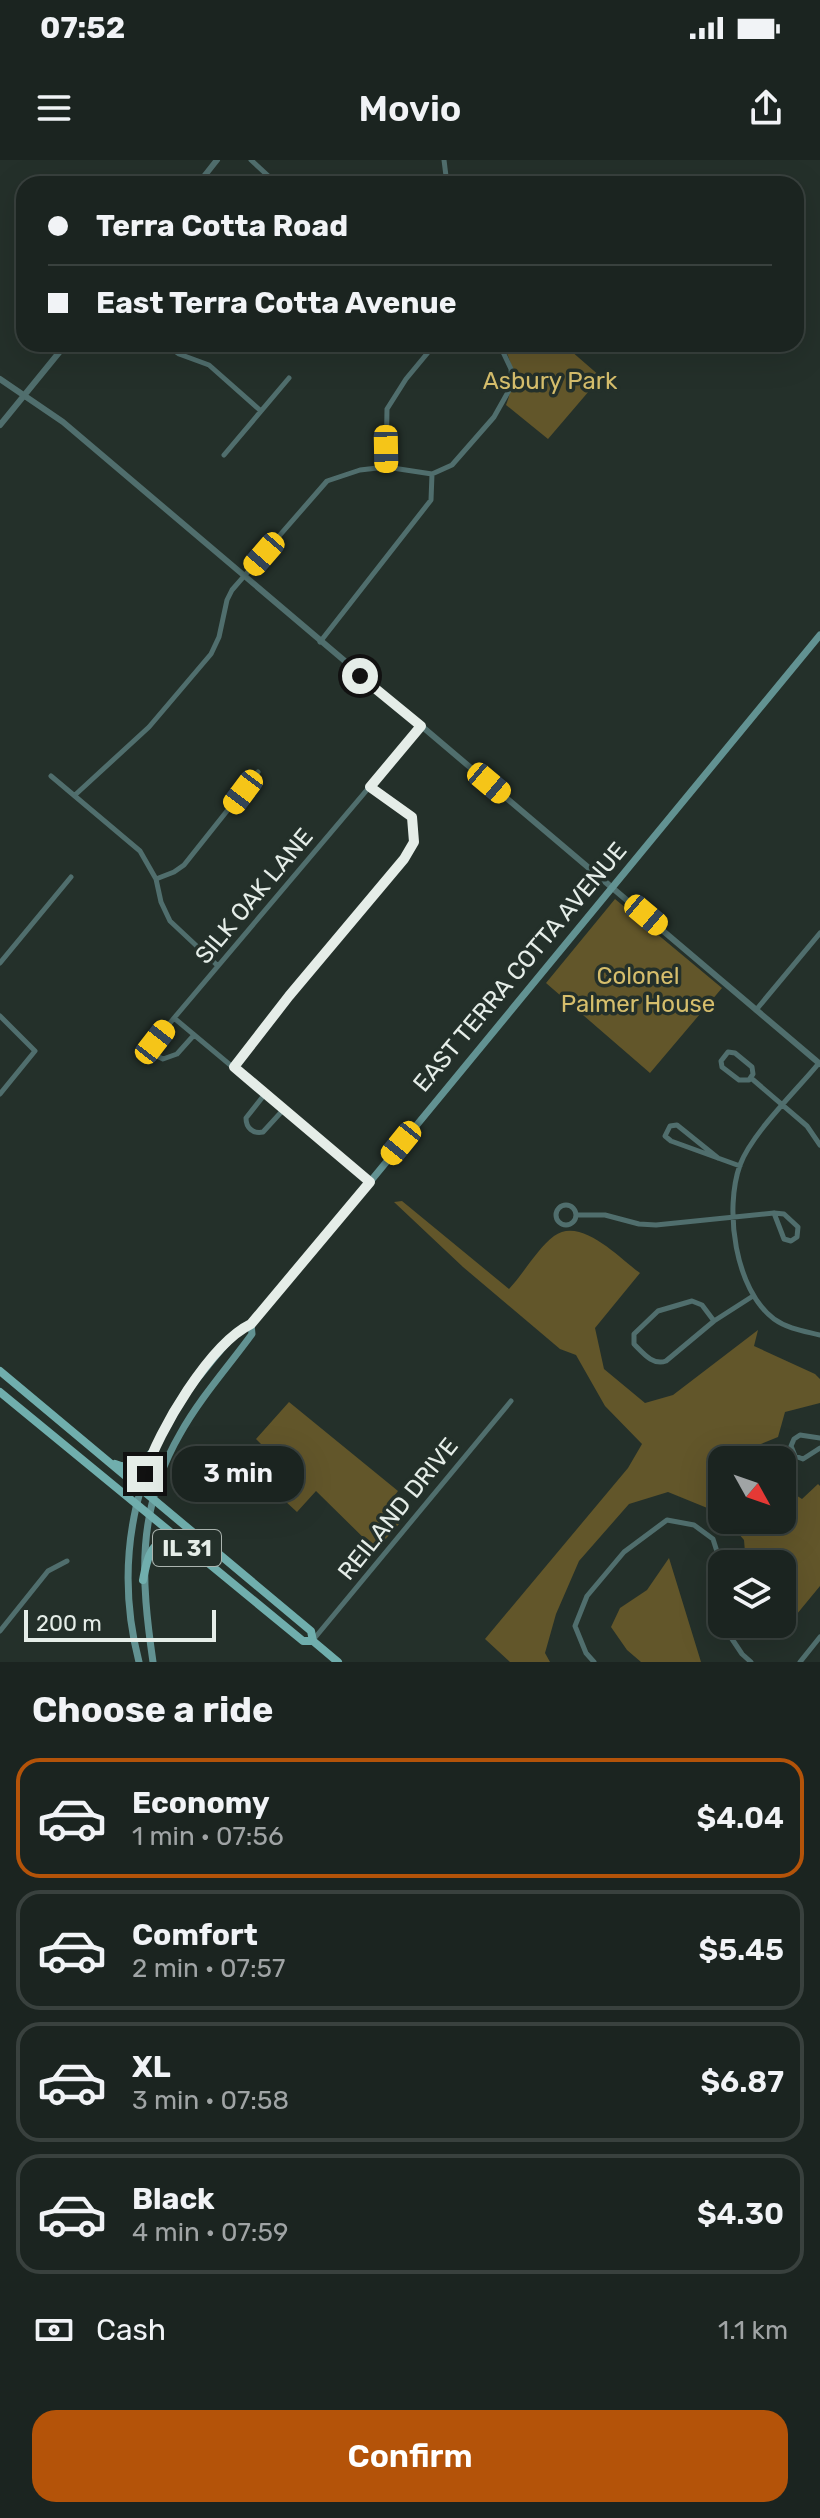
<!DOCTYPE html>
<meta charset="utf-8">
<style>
:root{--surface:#1b2420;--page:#28302d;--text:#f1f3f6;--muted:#a0a4a5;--line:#39413e;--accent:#b45309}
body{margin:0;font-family:Rubik,sans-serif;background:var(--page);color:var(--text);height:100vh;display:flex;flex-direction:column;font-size:30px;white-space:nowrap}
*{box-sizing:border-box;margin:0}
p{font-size:26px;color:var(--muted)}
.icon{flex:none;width:44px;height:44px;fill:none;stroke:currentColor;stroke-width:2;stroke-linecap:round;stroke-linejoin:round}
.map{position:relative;height:1502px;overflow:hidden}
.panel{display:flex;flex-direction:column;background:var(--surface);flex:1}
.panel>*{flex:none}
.hud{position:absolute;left:16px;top:16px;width:788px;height:176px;border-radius:24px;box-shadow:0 8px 32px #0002,0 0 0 2px var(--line);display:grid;align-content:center;height:176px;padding:0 32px;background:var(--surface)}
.needle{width:52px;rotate:130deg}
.tools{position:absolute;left:708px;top:1286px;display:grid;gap:16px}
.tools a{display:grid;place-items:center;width:88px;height:88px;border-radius:16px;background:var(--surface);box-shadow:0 8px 32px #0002,0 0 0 2px var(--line);font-size:40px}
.scale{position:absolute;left:24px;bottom:20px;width:192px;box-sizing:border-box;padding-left:8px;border:4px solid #e5ede8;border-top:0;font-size:22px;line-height:28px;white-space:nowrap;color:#e5ede8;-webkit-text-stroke:6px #24302a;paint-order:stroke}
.end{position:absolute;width:36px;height:36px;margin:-18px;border:10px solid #e5ede8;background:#111;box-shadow:0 0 0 4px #111}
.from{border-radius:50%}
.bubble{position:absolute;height:56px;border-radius:24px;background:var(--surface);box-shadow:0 8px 32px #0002,0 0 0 2px var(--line);font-size:26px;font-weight:600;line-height:56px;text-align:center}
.car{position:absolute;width:24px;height:48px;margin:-24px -12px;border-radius:10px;box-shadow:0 0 6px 2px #0007;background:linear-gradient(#f5c518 24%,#345 0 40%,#f5c518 0 76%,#345 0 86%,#f5c518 0)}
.hud b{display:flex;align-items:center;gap:28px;height:76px;font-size:30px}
.hud b+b{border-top:2px solid var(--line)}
.hud i{width:20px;height:20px;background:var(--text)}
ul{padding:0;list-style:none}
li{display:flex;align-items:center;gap:24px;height:120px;margin:0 16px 12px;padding:0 16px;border:4px solid var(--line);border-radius:24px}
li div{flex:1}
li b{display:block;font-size:30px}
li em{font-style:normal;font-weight:600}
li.selected{border-color:var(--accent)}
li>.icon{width:72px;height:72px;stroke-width:1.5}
h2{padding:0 32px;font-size:36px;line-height:96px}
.pay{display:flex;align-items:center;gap:20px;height:88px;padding:0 32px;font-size:30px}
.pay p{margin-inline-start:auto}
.button{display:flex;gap:16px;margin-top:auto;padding:16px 32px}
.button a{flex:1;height:92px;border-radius:24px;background:var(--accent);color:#fff;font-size:32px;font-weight:600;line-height:92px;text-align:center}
.status{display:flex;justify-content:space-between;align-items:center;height:56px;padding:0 40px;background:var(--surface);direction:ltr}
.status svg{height:22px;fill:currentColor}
header{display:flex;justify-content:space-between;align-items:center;height:104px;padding:0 32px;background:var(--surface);font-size:36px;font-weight:600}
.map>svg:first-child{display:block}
.green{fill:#62562a}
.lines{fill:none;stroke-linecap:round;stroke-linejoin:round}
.minor{stroke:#506e6d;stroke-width:5}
.tertiary{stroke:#506e6d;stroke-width:6}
.secondary{stroke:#629292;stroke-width:7}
.primary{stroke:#70aead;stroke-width:8}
.route{stroke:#e5ede8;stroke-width:10}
.labels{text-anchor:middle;stroke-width:7;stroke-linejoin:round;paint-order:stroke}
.shield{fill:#24302a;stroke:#abb4af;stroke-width:2}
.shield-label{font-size:22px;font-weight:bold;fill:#e5ede8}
.park-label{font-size:24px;fill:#d6be6c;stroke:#24302a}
.street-label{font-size:24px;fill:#e5ede8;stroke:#24302a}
</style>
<div class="status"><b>07:52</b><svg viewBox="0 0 49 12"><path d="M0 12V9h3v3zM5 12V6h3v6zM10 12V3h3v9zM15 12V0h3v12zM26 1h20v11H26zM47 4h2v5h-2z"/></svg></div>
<header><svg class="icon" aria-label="menu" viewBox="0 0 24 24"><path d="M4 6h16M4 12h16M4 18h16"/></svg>Movio<svg class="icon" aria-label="share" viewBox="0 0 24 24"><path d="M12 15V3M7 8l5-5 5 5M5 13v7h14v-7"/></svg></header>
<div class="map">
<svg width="820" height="1502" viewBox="0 0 820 1502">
<rect width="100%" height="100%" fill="#24302a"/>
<path class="green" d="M502,184H563L601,217L548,279L506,245C515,221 515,206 502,184Z
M615,739L722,828L650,913L546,823Z
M402,1041L509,1129C524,1113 537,1089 554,1076C581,1056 619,1098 640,1113L595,1168L604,1209L645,1243L673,1235L758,1170L754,1186L815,1214L820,1219V1243L785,1252L778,1277L761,1284L756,1300H722V1354L668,1332L629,1344L579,1401L556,1454L545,1493L550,1502H510L485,1479L628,1308L642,1284L605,1246L576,1195L560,1189L463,1107L394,1042Z
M289,1242L398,1331L382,1352L399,1364L376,1390L316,1331L297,1352L284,1340L298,1321L256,1279Z
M782,1319L789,1320L788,1330L802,1339L818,1324L820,1326V1426L778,1477L764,1464H782V1404H746L744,1380L727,1360H782Z
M669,1398L701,1502H641L627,1490L611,1467L620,1448L647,1430Z"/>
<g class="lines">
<path class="minor" d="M251,0L277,24
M444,0L447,24
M165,184L179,194L209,205L261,251
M224,295L289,218
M386,307L387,249L406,219L435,184
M320,482L431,340L432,314
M51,616L140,691L156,719L161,742L170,761L218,806
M75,635L149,567L211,494L219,477L227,440L232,430L327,321L360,310L386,307L432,314L452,305L494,257L512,225L511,209L502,190L495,184
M156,719L174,712L184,705L258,612
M0,803L71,717
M756,850L820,773
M0,856L35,891L0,934
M174,858L370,1022
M194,875L177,894L163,899L155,895V882L174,858L421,566
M728,892L735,893L752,907L753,914L749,920H739L722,907L721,901Z
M819,903C796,931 752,973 740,1005C724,1049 735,1130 774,1159C788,1169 804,1171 820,1175
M234,907L289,836L404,699L414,682L412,657L370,627
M751,918L807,966L820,985
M265,934L246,958C246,968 253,974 263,972L284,949
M718,998L677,965L670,966L665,976L671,981L740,1006
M556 1055a10 10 0 1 1 20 0a10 10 0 1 1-20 0Z
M576,1055H605L639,1064L656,1065L774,1053L784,1054L798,1067L797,1077L791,1081L784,1079L774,1053
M692,1141L702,1145L714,1161L666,1201C653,1206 643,1193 634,1184V1174L658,1151Z
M714,1161L753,1136
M820,1278L800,1275L794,1279L791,1286L795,1296L803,1299L820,1288
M722,1464L742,1494L751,1502
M0,1471L48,1411L67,1401
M313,1480L511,1241
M594,1502L586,1493L575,1466L587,1436L624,1392L667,1360L694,1365L713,1379L720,1401L713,1430L722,1463
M800,1502L820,1477"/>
<path class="tertiary" d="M198,24L217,0
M0,219L63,262L820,904
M0,265L66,184"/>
<path class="secondary" d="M139,1502C112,1398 136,1289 207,1207C219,1192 233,1173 251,1164L332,1068L820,475
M153,1502C141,1419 136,1350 180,1274C200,1238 228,1207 252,1174L251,1164"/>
<path class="primary" d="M0,1211L311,1471L313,1481L338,1502
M0,1232L303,1481H313
M115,1304C131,1311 140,1303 153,1292
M143,1420C146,1405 149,1385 164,1380L178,1383"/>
</g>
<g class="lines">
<path class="route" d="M145,1314C158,1271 210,1184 251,1164L370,1022L234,907L289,836L404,699L414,682L412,657L370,627L421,566L360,516"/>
</g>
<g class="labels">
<rect class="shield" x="153" y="1370" width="68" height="36" rx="6"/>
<g class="shield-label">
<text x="187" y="1396">IL 31</text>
</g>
<g class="park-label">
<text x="550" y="229">Asbury Park</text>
<text x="638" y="824">Colonel<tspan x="638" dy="28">Palmer House</tspan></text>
</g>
<g class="street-label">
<text transform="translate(254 736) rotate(-50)" y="8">SILK OAK LANE</text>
<text transform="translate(520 807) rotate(-50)" y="8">EAST TERRA COTTA AVENUE</text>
<text transform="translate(398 1349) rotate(-51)" y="8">REILAND DRIVE</text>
</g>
</g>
</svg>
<div class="tools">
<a><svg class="needle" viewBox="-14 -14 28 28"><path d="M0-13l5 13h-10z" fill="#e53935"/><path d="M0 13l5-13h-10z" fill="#a0a4a5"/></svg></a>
<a><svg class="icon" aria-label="layers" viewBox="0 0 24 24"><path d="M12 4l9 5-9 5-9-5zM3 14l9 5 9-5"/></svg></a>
</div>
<div class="scale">200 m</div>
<i class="end from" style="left:360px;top:516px"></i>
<i class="end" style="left:145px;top:1314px"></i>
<div class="bubble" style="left:172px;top:1286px;width:132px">3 min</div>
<i class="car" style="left:386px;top:289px;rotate:179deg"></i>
<i class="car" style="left:264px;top:394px;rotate:221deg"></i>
<i class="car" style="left:489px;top:623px;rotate:130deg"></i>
<i class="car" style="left:243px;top:632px;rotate:217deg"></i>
<i class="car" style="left:646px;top:755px;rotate:130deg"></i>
<i class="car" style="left:155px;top:882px;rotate:38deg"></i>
<i class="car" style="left:401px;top:983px;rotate:219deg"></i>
<div class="hud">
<b><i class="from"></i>Terra Cotta Road</b>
<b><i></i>East Terra Cotta Avenue</b>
</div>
</div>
<section class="panel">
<h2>Choose a ride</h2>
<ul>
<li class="selected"><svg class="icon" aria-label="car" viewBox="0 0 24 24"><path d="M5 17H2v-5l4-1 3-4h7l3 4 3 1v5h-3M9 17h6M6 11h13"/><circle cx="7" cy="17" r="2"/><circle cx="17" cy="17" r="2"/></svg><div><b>Economy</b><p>1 min · 07:56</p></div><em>$4.04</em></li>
<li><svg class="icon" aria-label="car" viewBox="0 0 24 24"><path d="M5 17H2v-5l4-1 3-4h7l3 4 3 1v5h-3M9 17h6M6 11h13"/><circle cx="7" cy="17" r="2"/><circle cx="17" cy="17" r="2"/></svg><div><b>Comfort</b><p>2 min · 07:57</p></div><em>$5.45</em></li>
<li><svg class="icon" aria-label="car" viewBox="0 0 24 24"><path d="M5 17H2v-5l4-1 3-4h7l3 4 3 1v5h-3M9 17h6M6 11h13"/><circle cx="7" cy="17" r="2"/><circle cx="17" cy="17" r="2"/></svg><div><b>XL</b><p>3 min · 07:58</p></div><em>$6.87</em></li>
<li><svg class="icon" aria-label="car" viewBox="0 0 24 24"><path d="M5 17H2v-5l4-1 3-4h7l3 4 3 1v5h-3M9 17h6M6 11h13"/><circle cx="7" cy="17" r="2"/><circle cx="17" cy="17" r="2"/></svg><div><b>Black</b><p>4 min · 07:59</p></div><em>$4.30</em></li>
</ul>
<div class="pay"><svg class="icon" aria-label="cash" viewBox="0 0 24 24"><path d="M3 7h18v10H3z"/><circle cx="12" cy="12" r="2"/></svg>Cash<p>1.1 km</p></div>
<div class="button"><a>Confirm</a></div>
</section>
